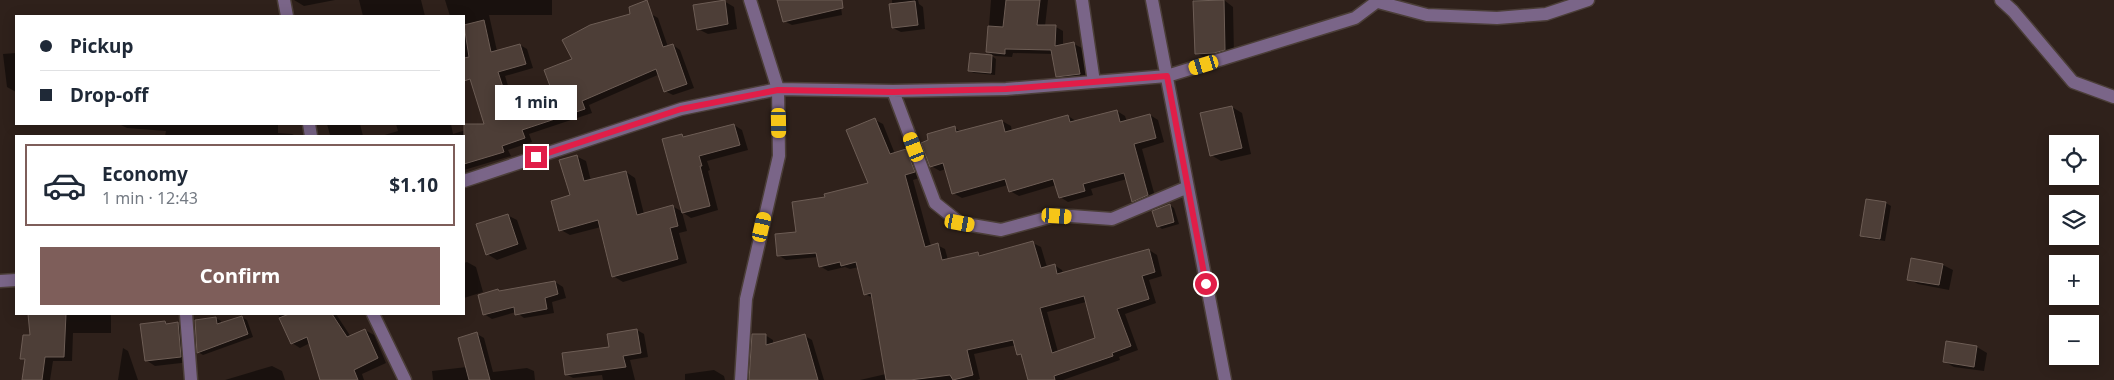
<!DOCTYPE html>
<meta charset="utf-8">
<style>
:root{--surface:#fff;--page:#f6f6f7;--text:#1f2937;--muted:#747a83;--line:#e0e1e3;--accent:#7e5e5a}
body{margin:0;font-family:"Noto Sans",sans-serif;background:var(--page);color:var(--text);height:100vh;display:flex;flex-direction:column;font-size:19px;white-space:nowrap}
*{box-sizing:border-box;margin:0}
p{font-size:16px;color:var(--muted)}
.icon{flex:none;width:28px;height:28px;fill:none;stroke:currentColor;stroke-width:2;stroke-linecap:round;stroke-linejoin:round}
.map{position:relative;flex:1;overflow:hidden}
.details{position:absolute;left:15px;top:135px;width:450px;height:180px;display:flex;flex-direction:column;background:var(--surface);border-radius:0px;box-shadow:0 2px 12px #0003}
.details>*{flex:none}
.guide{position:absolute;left:15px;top:15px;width:450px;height:110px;border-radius:0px;box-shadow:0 2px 12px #0003;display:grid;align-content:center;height:110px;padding:0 25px;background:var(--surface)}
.buttons{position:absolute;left:2049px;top:135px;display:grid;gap:10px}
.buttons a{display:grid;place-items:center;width:50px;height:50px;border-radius:0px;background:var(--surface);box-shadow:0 2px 12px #0003;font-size:25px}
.end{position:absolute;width:22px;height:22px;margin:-11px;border:6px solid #e11d48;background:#fff;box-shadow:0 0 0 2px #fff}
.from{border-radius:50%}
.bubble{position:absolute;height:35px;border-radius:0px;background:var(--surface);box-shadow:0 2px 12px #0003;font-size:16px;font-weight:700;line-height:35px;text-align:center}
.car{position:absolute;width:15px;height:30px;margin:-15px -8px;border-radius:6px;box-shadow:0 0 4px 1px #0007;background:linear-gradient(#f5c518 24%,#345 0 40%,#f5c518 0 76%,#345 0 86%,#f5c518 0)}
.guide b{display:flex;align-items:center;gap:18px;height:48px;font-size:19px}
.guide b+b{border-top:1px solid var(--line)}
.guide i{width:12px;height:12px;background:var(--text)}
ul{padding:9px 0 0;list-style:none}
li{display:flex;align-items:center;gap:15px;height:82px;margin:0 10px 8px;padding:0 15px;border:2px solid var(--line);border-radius:0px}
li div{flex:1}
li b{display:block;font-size:19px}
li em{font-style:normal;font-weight:700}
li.selected{border-color:var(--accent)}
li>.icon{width:45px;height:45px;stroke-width:1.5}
.action{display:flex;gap:10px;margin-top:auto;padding:10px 25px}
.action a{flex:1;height:58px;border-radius:0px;background:var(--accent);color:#fff;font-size:20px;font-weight:700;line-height:58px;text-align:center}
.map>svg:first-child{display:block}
.shadow{fill:#0007;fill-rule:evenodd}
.building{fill:#4d3e37;stroke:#6d5d55;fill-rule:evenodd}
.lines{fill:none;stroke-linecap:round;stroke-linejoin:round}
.street-casing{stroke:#4b3e38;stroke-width:15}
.street{stroke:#7a6588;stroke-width:12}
.route{stroke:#e11d48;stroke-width:6}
</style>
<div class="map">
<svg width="2114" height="380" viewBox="0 0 2114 380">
<rect width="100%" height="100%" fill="#2f211b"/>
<path class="shadow" d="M294,0H335L304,6Z
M359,0H421L425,16H363Z
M445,0H552V15H489L497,51L520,45L527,49L533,68L505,76L515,108L555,95L573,60L651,14L658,18L668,47L673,45L680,50L694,88L673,95L665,91L660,74L589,105L592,113L529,134L532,142L508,150L511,156L464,170V136H381L398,131L396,124H451L453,134L485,124L464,57V16H450Z
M778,0H840L842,15L792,25L784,21Z
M892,0H918L919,4L923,7L925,29L901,32L893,28Z
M991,0H1048L1045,26L1056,27L1063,31V46L1074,44L1082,48L1087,78L1065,80L1057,76L1053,54L1013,53L1012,57L995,56L987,52Z
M1194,0H1224L1233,7L1234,55L1205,58L1196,53Z
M724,1L734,7L737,29L708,34L698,29Z
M16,53V92L7,87L3,54Z
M992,56L996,59L995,75L974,73L969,71Z
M1232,107L1242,113L1251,154L1221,161L1211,155Z
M1117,111L1125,116L1127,122L1150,115L1158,120L1164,142L1142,149L1156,200L1142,206L1133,201L1127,179L1091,189L1093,195L1068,202L1060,197L1056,185L1019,196L1010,191L1008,185L962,198L953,193L946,169L940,171L931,166L955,128L961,132L1002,121L1011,126L1012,132L1068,116L1076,121Z
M875,120L883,124L895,154L906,150L914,155L922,177L913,180L931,246L937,245L945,249L948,260L978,254L983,256L1033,243L1041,247L1047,267L1054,265L1062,270L1063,274L1149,250L1157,255L1162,276L1149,280L1156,303L1125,314L1138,350L1119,357L1120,360L1063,380H1030L1024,357L1018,354L1016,345L974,354L980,379L977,380H860L886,374L873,298L865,294L859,267L850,269L845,267L828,271L820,266L818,257L786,260L778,255L827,198L870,184ZM1086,302L1096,339L1058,352L1047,312Z
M119,124H278V133L292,134L296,136H165L166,131L127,128Z
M327,124H360L363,136H328L330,135Z
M734,125L742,130L748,150L707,161L710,170L708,171L718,210L691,218L682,212L687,231L679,233L687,263L623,282L613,276L601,227L570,235L561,230L571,196L576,156L586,161L591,181L626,172L635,178L644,214L672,206L683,212L682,135L687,138Z
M1867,200L1886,203L1891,206L1885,241L1866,238L1862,236Z
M1170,205L1174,208L1179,224L1162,229L1158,226Z
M507,215L517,220L527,249L497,260L487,254Z
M1912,259L1943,265L1953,270L1949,290L1918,284L1909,279Z
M467,262L476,267L483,292L464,298V263Z
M555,282L563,287L566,298L552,302L554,313L524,318L516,312L492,319L484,314L498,290L501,292Z
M29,314H111V333H73L72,361H53L50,380H23L26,361L21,358L31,336Z
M278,314H336L351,337L365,330L374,335L386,363L362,374L364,380H321L310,343L300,348L292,343Z
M242,317L247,320L253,337L203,355L198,352L216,318L221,321V324Z
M165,322L169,325L178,324L188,329L190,362L155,366L146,360Z
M637,330L644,334L648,357L630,360L635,380H603L602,375L573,378L566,374L611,348Z
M477,334L484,338L493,372L527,368L534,371L535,380H433L432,371L467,367Z
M765,335L773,340V344L805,336L812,340L824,380H750Z
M1947,343L1977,347L1987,353L1984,371L1954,367L1945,362Z
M123,348L128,351L138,380H118Z
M272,366L282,371L285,380H225Z
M714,370L724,376L725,380H685V374Z"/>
<path class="building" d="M647,0L663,47L673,44L687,84L664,92L656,69L582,101L585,109L522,130L525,138L502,146L504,152L464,164V124H484L470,79L464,81V58L469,57L464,25L484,20L491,52L520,44L526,64L498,72L510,109L553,94L544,70L572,59L562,40L590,25L630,14L629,7Z
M725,0L728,24L697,30L693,5Z
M777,0H842L843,8L783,22Z
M1006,0H1040L1037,25H1056L1055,46L1074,42L1080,74L1056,77L1051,50L1005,49V54L986,52L988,26L1003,27Z
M1224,0L1225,50L1214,53L1195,54L1193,1Z
M915,1L918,25L892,28L889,4Z
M970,53L992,55L991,73L968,71Z
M1232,106L1242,148L1210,156L1200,113Z
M1117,110L1120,122L1150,114L1156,138L1134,144L1148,195L1132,202L1124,173L1083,184L1085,191L1059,198L1053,179L1009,192L1005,179L952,194L943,163L930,167L921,143L928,140L927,134L955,126L956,132L1002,120L1005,132L1068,115L1070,122Z
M875,118L890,154L906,149L915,172L905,175L925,247L938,243L942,260L978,252L979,256L1033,241L1041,268L1055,264L1057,274L1149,249L1155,272L1142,276L1149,299L1117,309L1131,346L1112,353L1113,356L1054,376L1055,380H1028L1021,354L1017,355L1013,340L967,350L973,375L953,380L950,375L910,380H886L871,293L864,295L856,262L841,266L840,262L819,267L816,253L777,256L775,234L796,232L792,202L825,197L824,194L868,183L846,130ZM1084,296L1095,338L1052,353L1040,308Z
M734,124L740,145L699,156L702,166H700L710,206L682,213L662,139L682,134L683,137Z
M577,155L584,181L626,171L637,215L673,205L678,226L670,228L678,259L612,277L598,220L559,231L551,201L570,195L559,160Z
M1866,199L1886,202L1880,239L1860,236Z
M1170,204L1174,222L1157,227L1152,211Z
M508,214L518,244L486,255L476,224Z
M1911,258L1943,264L1939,285L1907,280Z
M555,281L558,294L545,298L547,309L515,315L514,307L483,315L478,295L498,289L499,291Z
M28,314H66L64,357H45L42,380H22L25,359H20L23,335H30Z
M289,314H332L347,337L365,329L378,358L354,370L358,380H320L307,337L291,344L279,318Z
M242,316L248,334L197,353L195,320L216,317L217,324Z
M165,321L166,324L178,322L181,357L145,361L140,324Z
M637,329L641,353L623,356L626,367L565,375L562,353L609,347L607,334Z
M477,332L490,380H469L458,338Z
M752,334H766V345L805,334L818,380H749Z
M1946,341L1977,346L1974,367L1943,362Z"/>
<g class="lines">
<defs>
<path id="street" d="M284,0L287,16
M1082,0L1094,82
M1152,0L1225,380
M2001,0L2013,11L2073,82L2114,97
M1378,2L1427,15L1497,18L1546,14L1588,0
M893,91L935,203L960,223L1001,230L1057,215L1112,219L1188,187
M309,124L311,136
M464,181L681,109L778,89L893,91L1006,89L1167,76L1355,18L1379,0
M0,281L16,280
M186,314L191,380
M373,314L405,380
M741,380L746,299L779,156L778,89L750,0"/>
</defs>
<use href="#street" class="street-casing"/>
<use href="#street" class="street"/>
</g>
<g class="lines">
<path class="route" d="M536,157L681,109L778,90L893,92L1006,89L1167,76L1206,284"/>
</g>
</svg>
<div class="buttons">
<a><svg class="icon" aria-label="locate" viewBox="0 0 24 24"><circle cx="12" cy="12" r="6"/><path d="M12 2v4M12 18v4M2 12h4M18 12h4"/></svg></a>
<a><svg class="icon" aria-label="layers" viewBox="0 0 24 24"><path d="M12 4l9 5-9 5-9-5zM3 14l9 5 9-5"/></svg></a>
<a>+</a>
<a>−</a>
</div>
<i class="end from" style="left:1206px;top:284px"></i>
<i class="end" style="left:536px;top:157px"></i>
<div class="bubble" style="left:495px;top:85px;width:82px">1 min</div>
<i class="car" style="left:1204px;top:65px;rotate:253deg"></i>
<i class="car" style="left:779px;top:123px;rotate:179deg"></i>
<i class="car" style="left:914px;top:147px;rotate:339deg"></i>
<i class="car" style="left:1057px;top:216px;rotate:94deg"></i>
<i class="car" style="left:960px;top:223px;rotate:100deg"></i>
<i class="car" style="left:762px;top:227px;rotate:13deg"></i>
<div class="guide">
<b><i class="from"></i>Pickup</b>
<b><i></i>Drop-off</b>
</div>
<section class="details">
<ul>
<li class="selected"><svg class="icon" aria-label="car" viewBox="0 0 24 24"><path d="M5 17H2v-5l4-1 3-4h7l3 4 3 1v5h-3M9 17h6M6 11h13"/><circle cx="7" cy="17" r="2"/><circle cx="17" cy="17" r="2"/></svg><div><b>Economy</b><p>1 min · 12:43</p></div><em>$1.10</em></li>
</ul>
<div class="action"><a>Confirm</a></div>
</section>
</div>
